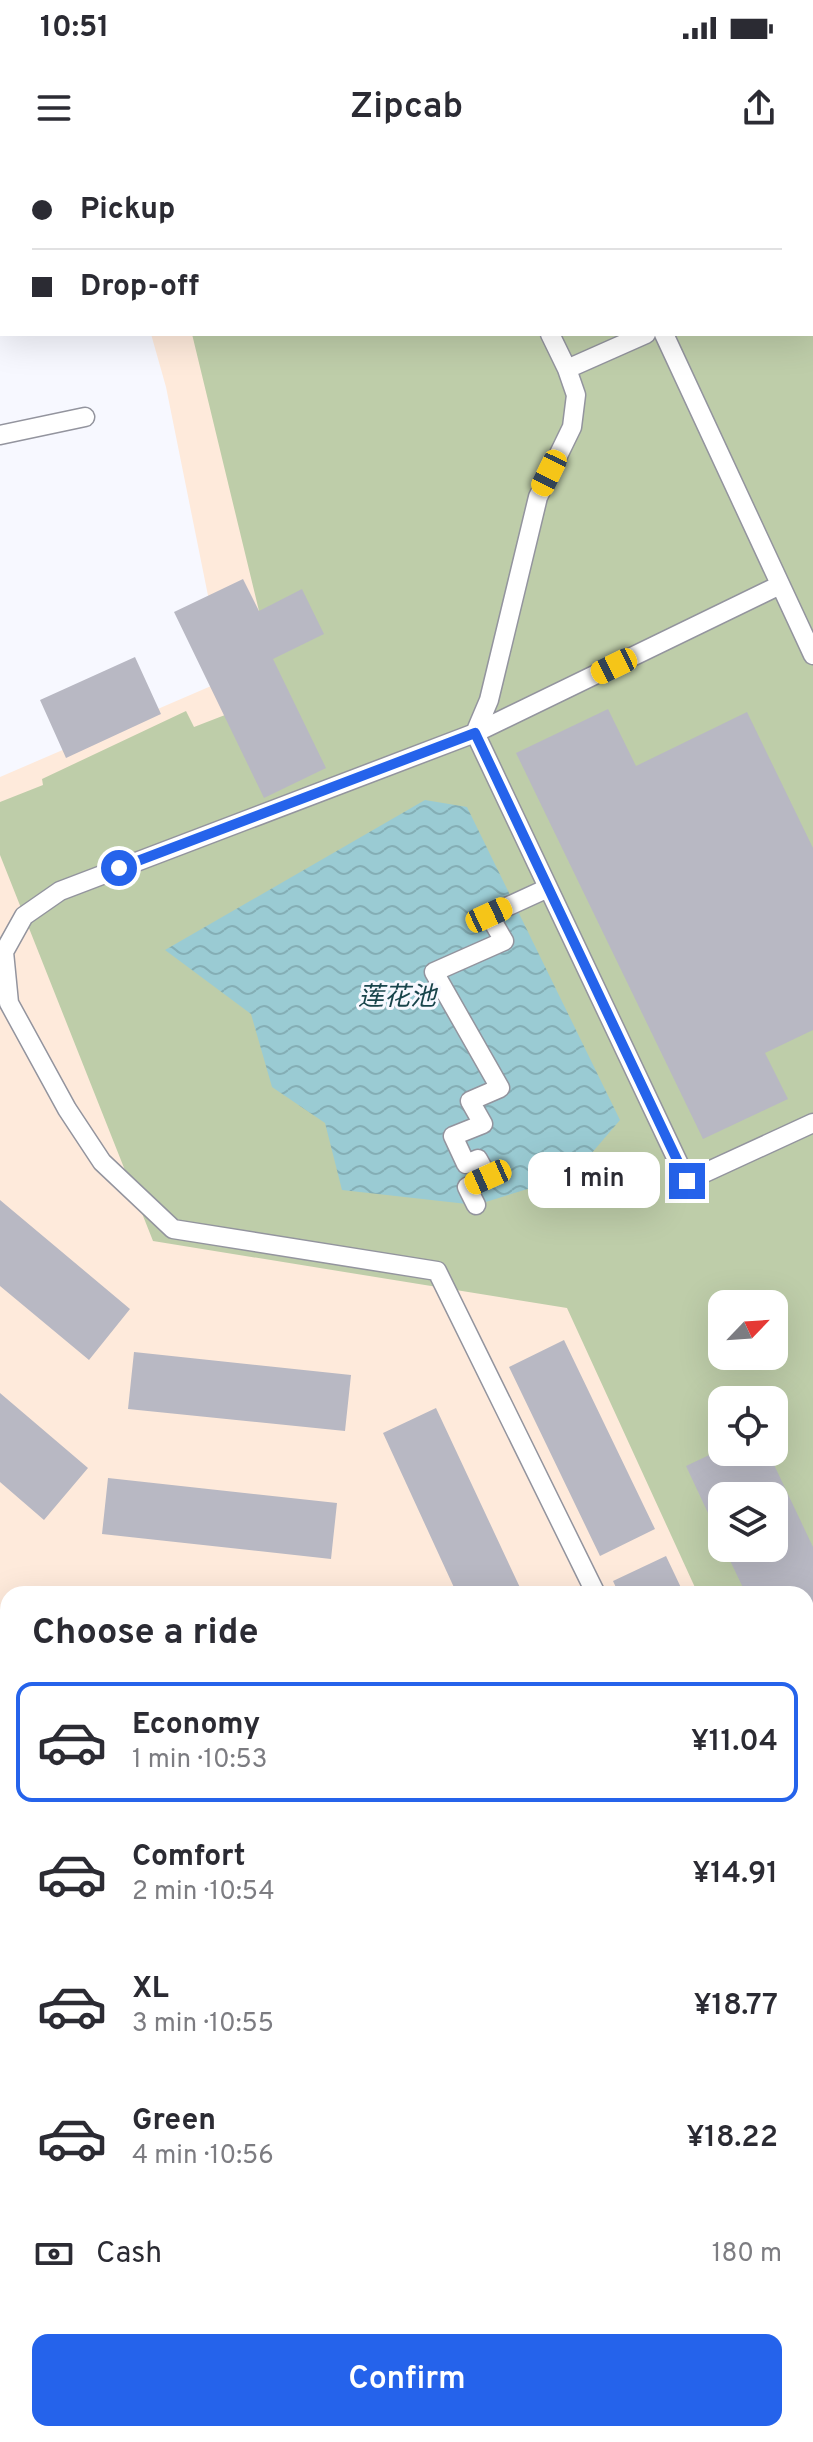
<!DOCTYPE html>
<meta charset="utf-8">
<style>
:root{--surface:#fff;--page:#f2f2f3;--text:#2b2b33;--muted:#7c7c81;--line:#e1e1e2;--accent:#2563eb}
body{margin:0;font-family:Overpass,"Noto Sans SC",sans-serif;background:var(--page);color:var(--text);height:100vh;display:flex;flex-direction:column;font-size:30px;white-space:nowrap}
*{box-sizing:border-box;margin:0}
p{font-size:26px;color:var(--muted)}
.icon{flex:none;width:44px;height:44px;fill:none;stroke:currentColor;stroke-width:2;stroke-linecap:round;stroke-linejoin:round}
.map{position:relative;flex:1;overflow:hidden}
.panel{position:absolute;left:0px;top:1426px;width:814px;height:856px;display:flex;flex-direction:column;background:var(--surface);border-radius:24px 24px 0 0;box-shadow:0 8px 32px #0002}
.panel>*{flex:none}
.top-card{position:absolute;left:0px;top:0px;width:814px;height:176px;box-shadow:0 8px 32px #0002;display:grid;align-content:center;height:176px;padding:0 32px;background:var(--surface)}
.needle{width:52px;rotate:65deg}
.fabs{position:absolute;left:708px;top:1130px;display:grid;gap:16px}
.fabs a{display:grid;place-items:center;width:80px;height:80px;border-radius:16px;background:var(--surface);box-shadow:0 8px 32px #0002;font-size:40px}
.end{position:absolute;width:36px;height:36px;margin:-18px;border:10px solid #2563eb;background:#fff;box-shadow:0 0 0 4px #fff}
.from{border-radius:50%}
.bubble{position:absolute;height:56px;border-radius:16px;background:var(--surface);box-shadow:0 8px 32px #0002;font-size:26px;font-weight:600;line-height:56px;text-align:center}
.car{position:absolute;width:24px;height:48px;margin:-24px -12px;border-radius:10px;box-shadow:0 0 6px 2px #0007;background:linear-gradient(#f5c518 24%,#345 0 40%,#f5c518 0 76%,#345 0 86%,#f5c518 0)}
.top-card b{display:flex;align-items:center;gap:28px;height:76px;font-size:30px}
.top-card b+b{border-top:2px solid var(--line)}
.top-card i{width:20px;height:20px;background:var(--text)}
ul{padding:0;list-style:none}
li{display:flex;align-items:center;gap:24px;height:120px;margin:0 16px 12px;padding:0 16px;border:4px solid transparent;border-radius:16px}
li div{flex:1}
li b{display:block;font-size:30px}
li em{font-style:normal;font-weight:600}
li.on{border-color:var(--accent)}
li>.icon{width:72px;height:72px;stroke-width:1.5}
h2{padding:0 32px;font-size:36px;line-height:96px}
.pay{display:flex;align-items:center;gap:20px;height:88px;padding:0 32px;font-size:30px}
.pay p{margin-inline-start:auto}
.button{display:flex;gap:16px;margin-top:auto;padding:16px 32px}
.button a{flex:1;height:92px;border-radius:16px;background:var(--accent);color:#fff;font-size:32px;font-weight:600;line-height:92px;text-align:center}
.status{display:flex;justify-content:space-between;align-items:center;height:56px;padding:0 40px;background:var(--surface);direction:ltr}
.status svg{height:22px;fill:currentColor}
header{display:flex;justify-content:space-between;align-items:center;height:104px;padding:0 32px;background:var(--surface);font-size:36px;font-weight:600}
.map>svg:first-child{display:block}
.education{fill:#feeadb;fill-rule:evenodd}
.park{fill:#becda9;fill-rule:evenodd}
.water{fill:url(#water-waves)}
.building{fill:#b8b8c3}
.lines{fill:none;stroke-linecap:round;stroke-linejoin:round}
.lane-casing{stroke:#93949e;stroke-width:21}
.lane{stroke:#fff;stroke-width:18}
.route{stroke:#2563eb;stroke-width:10}
.labels{text-anchor:middle;stroke-width:6;stroke-linejoin:round;paint-order:stroke}
.water-label{font-size:26px;font-style:italic;fill:#18444b;stroke:#f7f8ff}
</style>
<div class="status"><b>10:51</b><svg viewBox="0 0 49 12"><path d="M0 12V9h3v3zM5 12V6h3v6zM10 12V3h3v9zM15 12V0h3v12zM26 1h20v11H26zM47 4h2v5h-2z"/></svg></div>
<header><svg class="icon" aria-label="menu" viewBox="0 0 24 24"><path d="M4 6h16M4 12h16M4 18h16"/></svg>Zipcab<svg class="icon" aria-label="share" viewBox="0 0 24 24"><path d="M12 15V3M7 8l5-5 5 5M5 13v7h14v-7"/></svg></header>
<div class="map">
<svg width="813" height="2282" viewBox="0 0 813 2282">
<defs>
<pattern id="water-waves" width="16" height="10" patternUnits="userSpaceOnUse" patternTransform="scale(2)"><rect width="16" height="10" fill="#9acbd3"/><path d="M0 5q4-4 8 0t8 0" fill="none" stroke="#84aeb5"/></pattern>
</defs>
<rect width="100%" height="100%" fill="#f7f8ff"/>
<path class="education" d="M102,0H813V2282H526L520,2275L510,2282H0V617L225,520L166,227L151,174H812V2H102ZM722,1144H774V1196H722ZM722,1240H774V1292H722ZM722,1336H774V1388H722ZM8,1434H806V2274H8Z"/>
<path class="park" d="M274,0H813V1686L806,1671V1434H698L567,1148L153,1081L0,695V642L43,625L42,619L186,551L194,567L277,535L259,451L192,174H812V2H268ZM722,1144H774V1196H722ZM722,1240H774V1292H722ZM722,1336H774V1388H722Z"/>
<path class="water" d="M425,640L467,647L620,960L573,1015L476,1045L342,1030L325,963L272,927L251,854L165,790Z"/>
<path class="building" d="M243,419L259,451L302,429L324,474L273,499L326,608L264,638L174,452Z
M135,497L161,554L66,598L40,540Z
M608,549L636,606L747,552L813,688V870L765,893L788,939L703,979L516,593Z
M0,1040L130,1149L89,1200L0,1126Z
M564,1180L655,1369L600,1396L509,1207Z
M134,1192L351,1215L345,1271L128,1249Z
M0,1233L88,1308L44,1360L0,1322Z
M436,1248L523,1434H457L383,1273Z
M722,1289V1292H768L813,1387V1485L806,1489V1434H746L724,1388H774V1336H722V1383L686,1306Z
M108,1318L337,1343L331,1399L102,1374Z
M666,1396L684,1434H619L613,1421Z
M8,1448V1502L0,1506V1452Z
M0,1537L8,1553V1634L0,1638Z
M8,1772V1802L0,1785V1776Z
M0,1948L8,1966V2017L0,2021Z
M806,2199L813,2213V2266L806,2269Z
M367,2274H403L407,2282H351Z
M628,2274H661L665,2282H632Z
M742,2274H769L753,2282H746Z"/>
<g class="lines">
<defs>
<path id="lane" d="M392,0L393,2
M466,0L467,2
M550,174L567,209L576,235L572,267L538,337L489,540L475,573L687,1021L813,963
M664,174L813,495
M567,209L646,174
M0,275L85,257
M476,1045L467,1027L488,1017L478,999L466,1004L453,976L483,964L470,941L500,928L434,812L504,781L489,755L548,728
M596,1434L437,1111L173,1069L102,1002L67,949L9,843L4,792L24,756L60,731L475,573L780,425
M0,1754L8,1750
M806,1856L813,1872
M806,2033L813,2030
M0,2216L8,2212
M266,2282L283,2274"/>
</defs>
<use href="#lane" class="lane-casing"/>
<use href="#lane" class="lane"/>
</g>
<g class="lines">
<path class="route" d="M119,708L475,573L687,1021"/>
</g>
<g class="labels">
<g class="water-label">
<text x="397" y="845">莲花池</text>
</g>
</g>
</svg>
<div class="fabs">
<a><svg class="needle" viewBox="-14 -14 28 28"><path d="M0-13l5 13h-10z" fill="#e53935"/><path d="M0 13l5-13h-10z" fill="#7c7c81"/></svg></a>
<a><svg class="icon" aria-label="locate" viewBox="0 0 24 24"><circle cx="12" cy="12" r="6"/><path d="M12 2v4M12 18v4M2 12h4M18 12h4"/></svg></a>
<a><svg class="icon" aria-label="layers" viewBox="0 0 24 24"><path d="M12 4l9 5-9 5-9-5zM3 14l9 5 9-5"/></svg></a>
</div>
<i class="end from" style="left:119px;top:708px"></i>
<i class="end" style="left:687px;top:1021px"></i>
<div class="bubble" style="left:528px;top:992px;width:132px">1 min</div>
<i class="car" style="left:549px;top:313px;rotate:206deg"></i>
<i class="car" style="left:614px;top:506px;rotate:244deg"></i>
<i class="car" style="left:489px;top:755px;rotate:65deg"></i>
<i class="car" style="left:488px;top:1017px;rotate:246deg"></i>
<div class="top-card">
<b><i class="from"></i>Pickup</b>
<b><i></i>Drop-off</b>
</div>
<section class="panel">
<h2>Choose a ride</h2>
<ul>
<li class="on"><svg class="icon" aria-label="car" viewBox="0 0 24 24"><path d="M5 17H2v-5l4-1 3-4h7l3 4 3 1v5h-3M9 17h6M6 11h13"/><circle cx="7" cy="17" r="2"/><circle cx="17" cy="17" r="2"/></svg><div><b>Economy</b><p>1 min · 10:53</p></div><em>¥11.04</em></li>
<li><svg class="icon" aria-label="car" viewBox="0 0 24 24"><path d="M5 17H2v-5l4-1 3-4h7l3 4 3 1v5h-3M9 17h6M6 11h13"/><circle cx="7" cy="17" r="2"/><circle cx="17" cy="17" r="2"/></svg><div><b>Comfort</b><p>2 min · 10:54</p></div><em>¥14.91</em></li>
<li><svg class="icon" aria-label="car" viewBox="0 0 24 24"><path d="M5 17H2v-5l4-1 3-4h7l3 4 3 1v5h-3M9 17h6M6 11h13"/><circle cx="7" cy="17" r="2"/><circle cx="17" cy="17" r="2"/></svg><div><b>XL</b><p>3 min · 10:55</p></div><em>¥18.77</em></li>
<li><svg class="icon" aria-label="car" viewBox="0 0 24 24"><path d="M5 17H2v-5l4-1 3-4h7l3 4 3 1v5h-3M9 17h6M6 11h13"/><circle cx="7" cy="17" r="2"/><circle cx="17" cy="17" r="2"/></svg><div><b>Green</b><p>4 min · 10:56</p></div><em>¥18.22</em></li>
</ul>
<div class="pay"><svg class="icon" aria-label="cash" viewBox="0 0 24 24"><path d="M3 7h18v10H3z"/><circle cx="12" cy="12" r="2"/></svg>Cash<p>180 m</p></div>
<div class="button"><a>Confirm</a></div>
</section>
</div>
